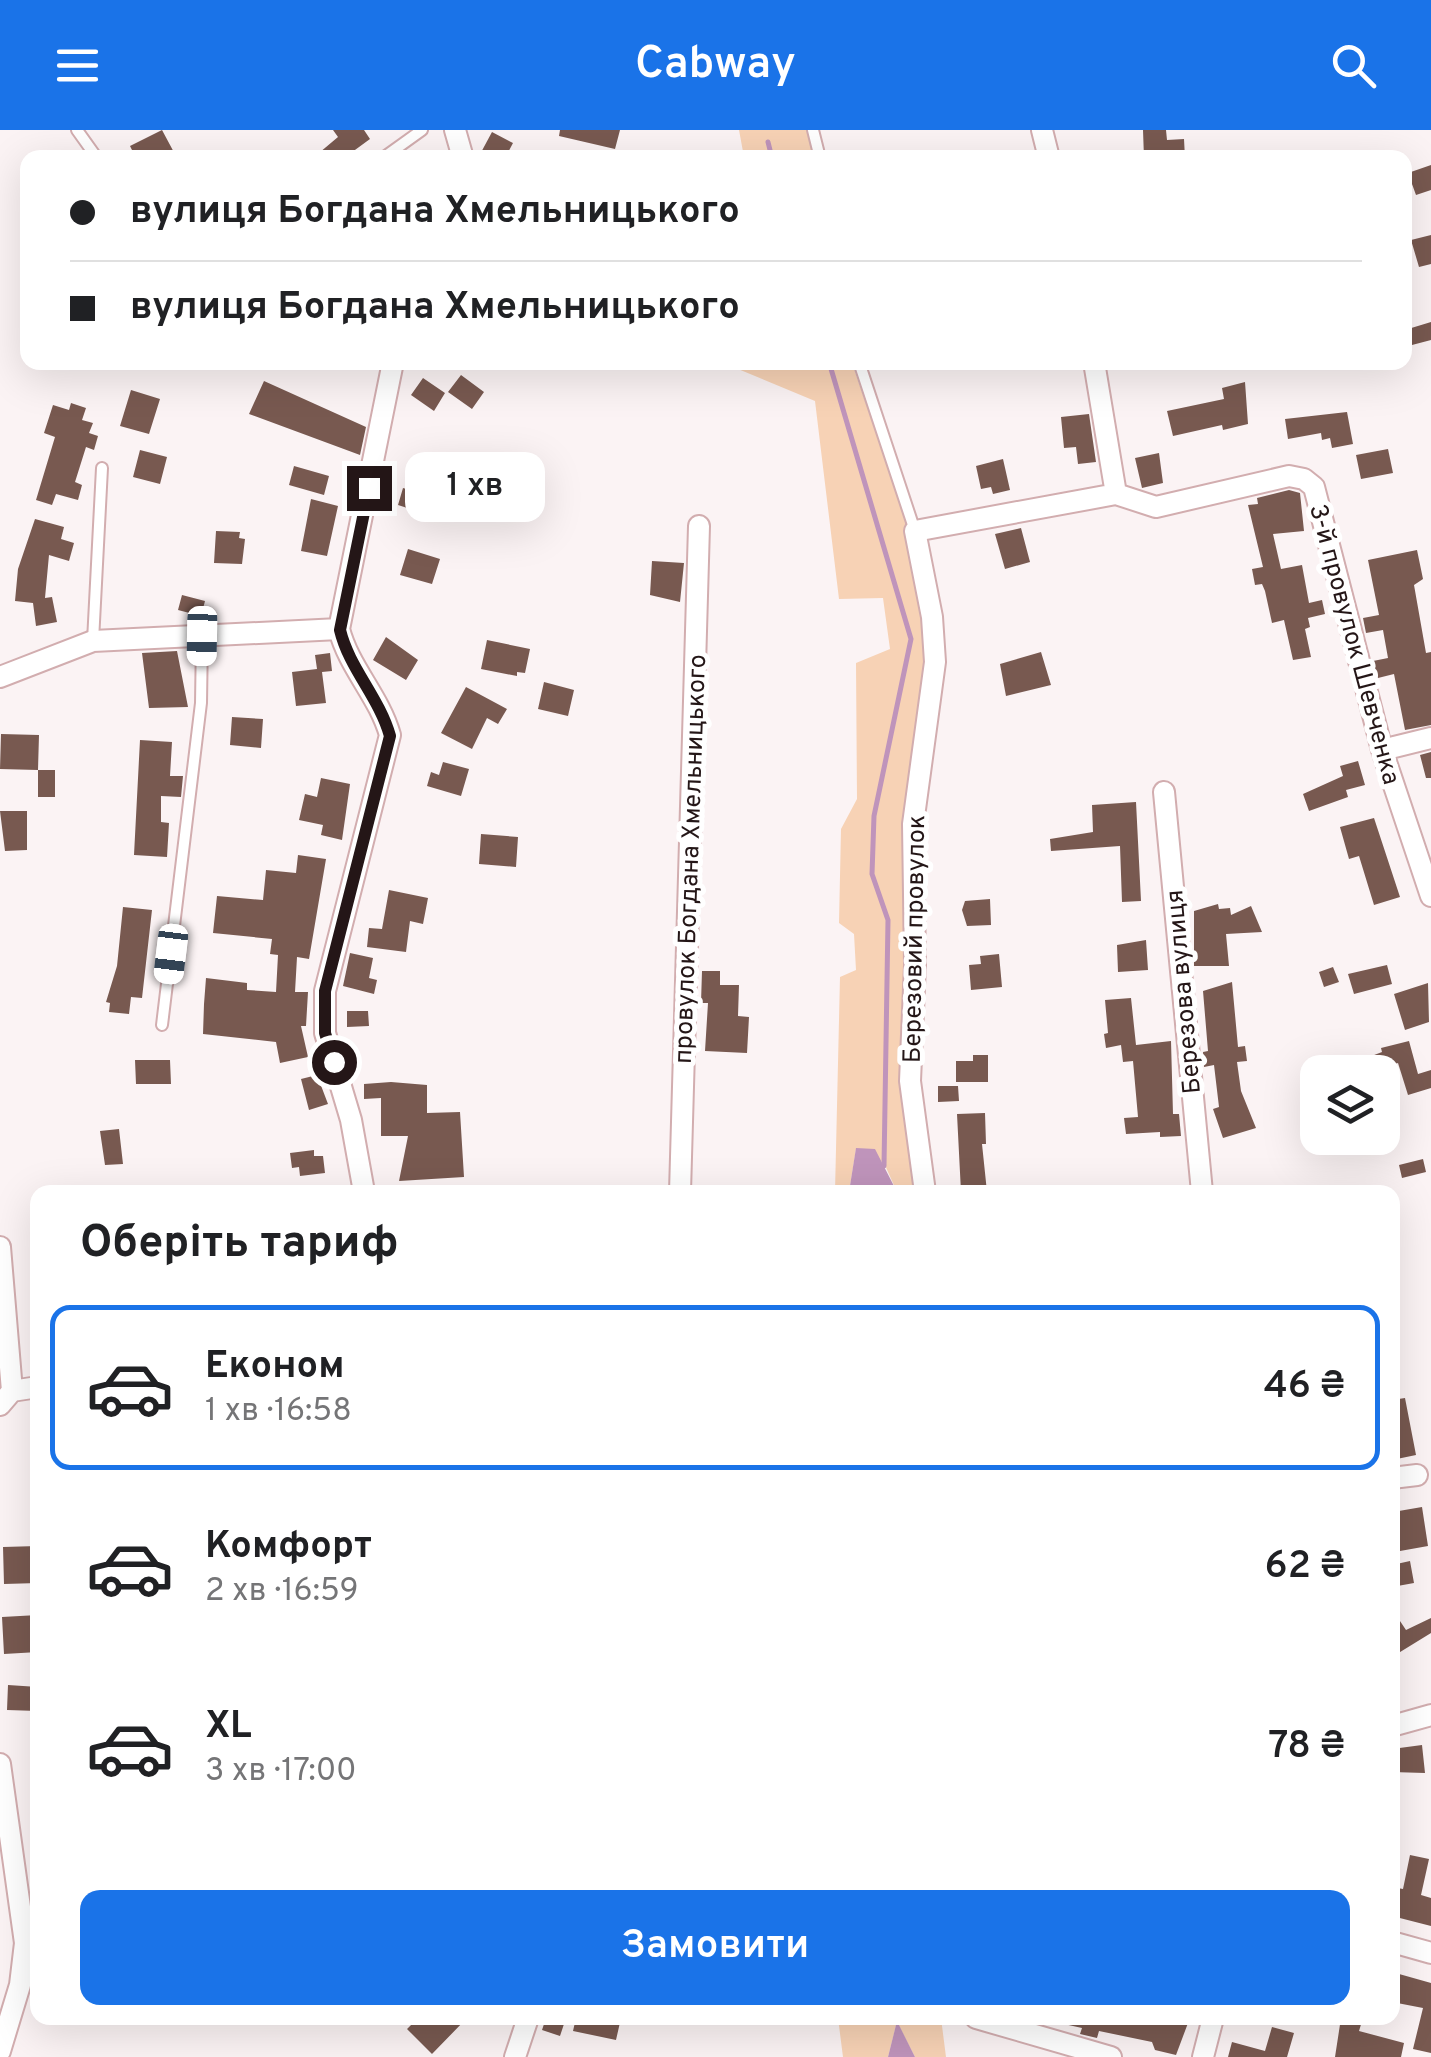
<!DOCTYPE html>
<html lang="uk">
<meta charset="utf-8">
<style>
:root{--surface:#fff;--page:#f6f6f6;--text:#202124;--muted:#757577;--line:#e0e0e0;--accent:#1a73e8}
body{margin:0;font-family:Overpass,sans-serif;background:var(--page);color:var(--text);height:100vh;display:flex;flex-direction:column;font-size:38px;white-space:nowrap}
*{box-sizing:border-box;margin:0}
p{font-size:32px;color:var(--muted)}
.icon{flex:none;width:55px;height:55px;fill:none;stroke:currentColor;stroke-width:2;stroke-linecap:round;stroke-linejoin:round}
.map{position:relative;flex:1;overflow:hidden}
.panel{position:absolute;left:30px;top:1055px;width:1370px;height:840px;display:flex;flex-direction:column;background:var(--surface);border-radius:20px;box-shadow:0 10px 40px #0002}
.panel>*{flex:none}
.top-card{position:absolute;left:20px;top:20px;width:1392px;height:220px;border-radius:20px;box-shadow:0 10px 40px #0002;display:grid;align-content:center;height:220px;padding:0 50px;background:var(--surface)}
.controls{position:absolute;left:1300px;top:925px;display:grid;gap:20px}
.controls a{display:grid;place-items:center;width:100px;height:100px;border-radius:20px;background:var(--surface);box-shadow:0 10px 40px #0002;font-size:50px}
.end{position:absolute;width:45px;height:45px;margin:-22px;border:12px solid #241617;background:#fff;box-shadow:0 0 0 5px #fff}
.from{border-radius:50%}
.bubble{position:absolute;height:70px;border-radius:20px;background:var(--surface);box-shadow:0 10px 40px #0002;font-size:32px;font-weight:600;line-height:70px;text-align:center}
.car{position:absolute;width:30px;height:60px;margin:-30px -15px;border-radius:12px;box-shadow:0 0 8px 2px #0007;background:linear-gradient(#fff 24%,#345 0 40%,#fff 0 76%,#345 0 86%,#fff 0)}
.top-card b{display:flex;align-items:center;gap:35px;height:95px;font-size:38px}
.top-card b+b{border-top:2px solid var(--line)}
.top-card i{width:25px;height:25px;background:var(--text)}
ul{padding:0;list-style:none}
li{display:flex;align-items:center;gap:30px;height:165px;margin:0 20px 15px;padding:0 30px;border:5px solid transparent;border-radius:20px}
li div{flex:1}
li b{display:block;font-size:38px}
li em{font-style:normal;font-weight:600}
li.on{border-color:var(--accent)}
li>.icon{width:90px;height:90px;stroke-width:1.5}
h2{padding:0 50px;font-size:45px;line-height:120px}
.cta{display:flex;gap:20px;margin-top:auto;padding:20px 50px}
.cta a{flex:1;height:115px;border-radius:20px;background:var(--accent);color:#fff;font-size:40px;font-weight:600;line-height:115px;text-align:center}
header{display:flex;justify-content:space-between;align-items:center;height:130px;padding:0 50px;background:var(--accent);color:#fff;font-size:45px;font-weight:600}
.map>svg:first-child{display:block}
.green{fill:#f7d2b5}
.water{fill:#bf94bb}
.lines{fill:none;stroke-linecap:round;stroke-linejoin:round}
.stream{stroke:#bf94bb;stroke-width:5}
.building{fill:#785950}
.service-casing{stroke:#d2adaf;stroke-width:14}
.minor-casing{stroke:#d2adaf;stroke-width:24}
.service{stroke:#fff;stroke-width:10}
.minor{stroke:#fff;stroke-width:20}
.route{stroke:#241617;stroke-width:12}
.labels{text-anchor:middle;stroke-width:10;stroke-linejoin:round;paint-order:stroke}
.street-label{font-size:25px;fill:#241617;stroke:#fff}
</style>
<header><svg class="icon" aria-label="menu" viewBox="0 0 24 24"><path d="M4 6h16M4 12h16M4 18h16"/></svg>Cabway<svg class="icon" aria-label="search" viewBox="0 0 24 24"><circle cx="10" cy="10" r="6"/><path d="M15 15l6 6"/></svg></header>
<div class="map">
<svg width="1431" height="1927" viewBox="0 0 1431 1927">
<rect width="100%" height="100%" fill="#fbf3f4"/>
<path class="green" d="M739,0H808L815,27H744Z
M737,233H852L910,402L931,532L908,693L904,954L919,1062H897L884,1033L856,1019L849,1062H835L840,847L856,840L854,804L839,793L841,699L857,669L856,533L890,519L883,468L839,469L815,271L738,239Z
M838,1888H941L946,1927H915L897,1892L888,1927H843Z"/>
<path class="water" d="M856,1018L875,1019L897,1062H849Z
M897,1891L915,1927H888Z"/>
<g class="lines">
<path class="stream" d="M768,12L772,28
M829,232L911,509L874,686L872,744L888,790L884,1036"/>
</g>
<path class="building" d="M162,0L177,28H136L130,16Z
M333,0H364L370,9L344,28H313L338,7Z
M560,0H620L615,19L559,6Z
M1143,0H1166L1167,10L1184,9L1185,28H1144Z
M492,2L513,13L505,28H478Z
M1431,35V60L1416,65L1408,43Z
M1431,105V134L1419,137L1411,110Z
M1431,192V210L1412,215L1408,199Z
M461,245L484,262L472,279L448,262Z
M423,248L445,263L434,281L411,265Z
M264,251L366,297L360,325L249,284Z
M1245,252L1248,294L1223,300L1222,295L1173,306L1167,281L1224,269L1222,258Z
M131,260L160,269L149,304L120,296Z
M71,273L86,278L82,290L93,293L89,303L98,306L94,320L86,317L75,352L82,355L78,370L56,364L52,375L36,370L55,307L44,303L53,275L69,280Z
M1347,282L1353,314L1332,318L1330,308L1322,310L1321,303L1288,309L1285,289Z
M1089,284L1096,332L1078,334L1076,317L1064,318L1061,287Z
M1388,319L1393,343L1361,349L1356,325Z
M140,320L167,327L160,354L133,347Z
M1159,323L1163,353L1142,358L1135,328Z
M1003,329L1010,360L993,364L991,357L981,359L976,336Z
M294,336L329,346L324,365L289,355Z
M416,351L435,357L426,384L398,375L403,358L413,361Z
M1289,360L1300,363L1304,401L1273,404L1281,439L1302,435L1309,473L1322,470L1325,484L1308,488L1310,497L1305,499L1311,527L1293,530L1284,490L1272,493L1265,461L1262,454L1255,455L1252,439L1263,437L1248,375L1258,374L1257,368Z
M311,369L338,376L327,426L301,421Z
M35,389L64,397L61,409L74,413L69,431L49,425L45,468L52,467L57,492L36,496L33,473L15,471L18,439Z
M1021,398L1030,432L1005,439L995,404Z
M216,401L240,402L239,408L245,409L242,434L214,433Z
M408,419L440,429L432,454L400,445Z
M1417,420L1423,449L1414,455L1426,523L1431,522V595L1405,600L1394,544L1378,548L1373,531L1388,528L1383,500L1366,503L1363,488L1379,485L1368,430Z
M652,431L684,433L680,472L650,465Z
M182,465L205,471L201,486L178,480Z
M386,507L418,530L406,550L373,530Z
M487,510L530,519L525,543L517,542V546L481,539Z
M177,521L188,577L149,578L142,523Z
M1041,522L1051,555L1006,566L1000,534Z
M330,523L332,541L322,542L326,573L296,576L292,542L317,539L315,525Z
M544,552L574,560L568,586L538,579Z
M466,557L507,579L498,594L487,588L472,619L441,603Z
M232,587L263,589L261,618L230,615Z
M1,604L39,605L38,640L0,639Z
M140,610L172,612L170,646H183L181,667L161,666V692L169,693L167,727L134,725Z
M1431,622V648H1426L1420,625Z
M1358,631L1365,655L1346,660L1348,667L1309,681L1303,664L1343,646L1340,636Z
M443,632L469,639L461,666L427,656L431,642L439,645Z
M38,640H55V667H38Z
M321,648L350,654L342,710L321,705L323,695L299,690L305,664L317,667Z
M1136,672L1141,771L1122,772L1120,716L1051,721L1050,709L1093,702L1092,675Z
M0,681H27V720L5,721Z
M1374,688L1400,767L1374,775L1359,726L1349,729L1340,697Z
M481,704L518,707L516,737L479,734Z
M298,725L326,729L309,829L297,827L295,862H308L306,896H301L308,927L280,933L276,912L203,904L204,874L206,848L247,853V860L276,862L278,825L270,824L272,809L213,803L217,766L263,770L266,740L296,743Z
M389,760L428,768L423,794L410,791L406,822L367,817L369,798L382,799Z
M990,769L991,795L967,796L962,780L965,771Z
M1218,774L1219,779L1230,778L1231,785L1251,776L1262,802L1226,804L1229,836H1194V781Z
M123,777L152,780L142,868L131,867L129,884L109,882L110,873L106,872L117,836Z
M1146,810L1148,840L1118,842L1117,815Z
M350,823L373,828L369,848L377,850L374,864L343,856Z
M999,824L1002,857L971,860L969,835L981,834L980,826Z
M1387,835L1392,854L1354,864L1348,844Z
M1333,837L1339,852L1324,857L1319,842Z
M702,841H720V855H739L738,886L749,887L747,923L705,921L708,873H701Z
M1232,852L1238,917L1245,916L1247,931L1237,932L1241,961L1256,998L1223,1008L1213,979L1219,977L1214,935L1204,937L1203,922L1208,921L1203,861Z
M1428,853L1429,892L1405,900L1394,864Z
M1131,868L1136,915L1171,911L1173,984H1179L1181,1006L1160,1007V1002L1126,1004L1124,988L1138,987L1133,931L1123,932L1121,915L1106,918L1104,904L1108,903L1105,870Z
M347,881H368L369,896L347,897Z
M1409,911L1418,944L1431,940V958L1408,965L1398,933L1372,942H1330L1382,922L1381,918Z
M973,925H988V952H956V931H973Z
M135,930H170L171,954H136Z
M317,945L328,974L309,980L301,949Z
M391,952L427,955V983L460,982L464,1047L399,1051L408,1006H381V968L364,969V954Z
M938,956H958L959,971L938,972Z
M985,983L986,1014H982L987,1062H961L957,984Z
M119,999L123,1034L105,1035L100,1001Z
M314,1020V1026H323L325,1043L300,1046L299,1037L292,1038L290,1023Z
M1423,1029L1426,1042L1402,1048L1399,1035Z
M1405,1268L1416,1325L1392,1330V1270Z
M1422,1377L1428,1416L1400,1421L1393,1382Z
M38,1416V1453L4,1454L3,1417Z
M1410,1431L1414,1453L1392,1457V1435Z
M1392,1479L1406,1500L1431,1488V1503L1392,1527Z
M38,1485V1522L4,1524L2,1487Z
M8,1555L38,1557V1581L7,1580Z
M1422,1615L1425,1643L1392,1642V1619Z
M1410,1725L1429,1729L1421,1765L1431,1768V1796L1392,1786V1757L1403,1759Z
M1392,1842L1431,1853V1923L1413,1919L1423,1878L1392,1872Z
M418,1888H467L432,1924L407,1899Z
M546,1888L565,1891L560,1906L542,1900Z
M576,1888H621L616,1910L573,1901Z
M1065,1888H1167L1188,1893L1176,1925L1155,1920L1152,1912L1099,1901L1097,1908L1080,1904L1082,1898L1064,1894Z
M1341,1888H1363L1359,1901L1404,1913L1401,1927H1335Z
M1272,1897L1294,1903L1287,1927H1228L1232,1912L1265,1921Z"/>
<g class="lines">
<defs>
<path id="service" d="M77,0L97,28
M813,0L820,28
M383,28L422,0
M859,232L915,401
M93,511L102,338
M162,895L201,573L202,507"/>
<path id="minor" d="M455,0L463,28
M1042,0L1049,28
M1094,232L1116,364L1156,377L1289,346L1304,349L1314,357L1382,620L1431,766
M0,547L93,511L339,499
M1382,620L1431,608
M1164,662L1202,1062
M364,1062L351,990L325,903V861L390,605C379,566 349,538 339,499L393,232
M680,1062L699,396
M925,1062L910,951L915,835L913,694L935,532L932,487L915,401L1116,364
M0,1117L12,1261
M0,1275L12,1261L38,1257
M1392,1348L1417,1345
M1392,1596L1431,1585
M0,1634L25,1813L20,1855L0,1921
M1392,1812L1431,1823
M976,1888L1111,1927
M515,1927L528,1888
M1203,1927L1213,1888"/>
</defs>
<use href="#service" class="service-casing"/>
<use href="#minor" class="minor-casing"/>
<use href="#service" class="service"/>
<use href="#minor" class="minor"/>
</g>
<g class="lines">
<path class="route" d="M334,932L325,903V861L390,606C379,567 349,538 340,500L369,358"/>
</g>
<g class="labels">
<g class="street-label">
<text transform="translate(1356 514) rotate(75)" y="9">3-й провулок Шевченка</text>
<text transform="translate(689 729) rotate(-88)" y="9">провулок Богдана Хмельницького</text>
<text transform="translate(913 809) rotate(-89)" y="9">Березовий провулок</text>
<text transform="translate(1182 862) rotate(-95)" y="9">Березова вулиця</text>
</g>
</g>
</svg>
<div class="controls">
<a><svg class="icon" aria-label="layers" viewBox="0 0 24 24"><path d="M12 4l9 5-9 5-9-5zM3 14l9 5 9-5"/></svg></a>
</div>
<i class="end from" style="left:334px;top:932px"></i>
<i class="end" style="left:369px;top:358px"></i>
<div class="bubble" style="left:405px;top:322px;width:140px">1 хв</div>
<i class="car" style="left:202px;top:506px;rotate:181deg"></i>
<i class="car" style="left:171px;top:824px;rotate:187deg"></i>
<div class="top-card">
<b><i class="from"></i>вулиця Богдана Хмельницького</b>
<b><i></i>вулиця Богдана Хмельницького</b>
</div>
<section class="panel">
<h2>Оберіть тариф</h2>
<ul>
<li class="on"><svg class="icon" aria-label="car" viewBox="0 0 24 24"><path d="M5 17H2v-5l4-1 3-4h7l3 4 3 1v5h-3M9 17h6M6 11h13"/><circle cx="7" cy="17" r="2"/><circle cx="17" cy="17" r="2"/></svg><div><b>Економ</b><p>1 хв · 16:58</p></div><em>46 ₴</em></li>
<li><svg class="icon" aria-label="car" viewBox="0 0 24 24"><path d="M5 17H2v-5l4-1 3-4h7l3 4 3 1v5h-3M9 17h6M6 11h13"/><circle cx="7" cy="17" r="2"/><circle cx="17" cy="17" r="2"/></svg><div><b>Комфорт</b><p>2 хв · 16:59</p></div><em>62 ₴</em></li>
<li><svg class="icon" aria-label="car" viewBox="0 0 24 24"><path d="M5 17H2v-5l4-1 3-4h7l3 4 3 1v5h-3M9 17h6M6 11h13"/><circle cx="7" cy="17" r="2"/><circle cx="17" cy="17" r="2"/></svg><div><b>XL</b><p>3 хв · 17:00</p></div><em>78 ₴</em></li>
</ul>
<div class="cta"><a>Замовити</a></div>
</section>
</div>
